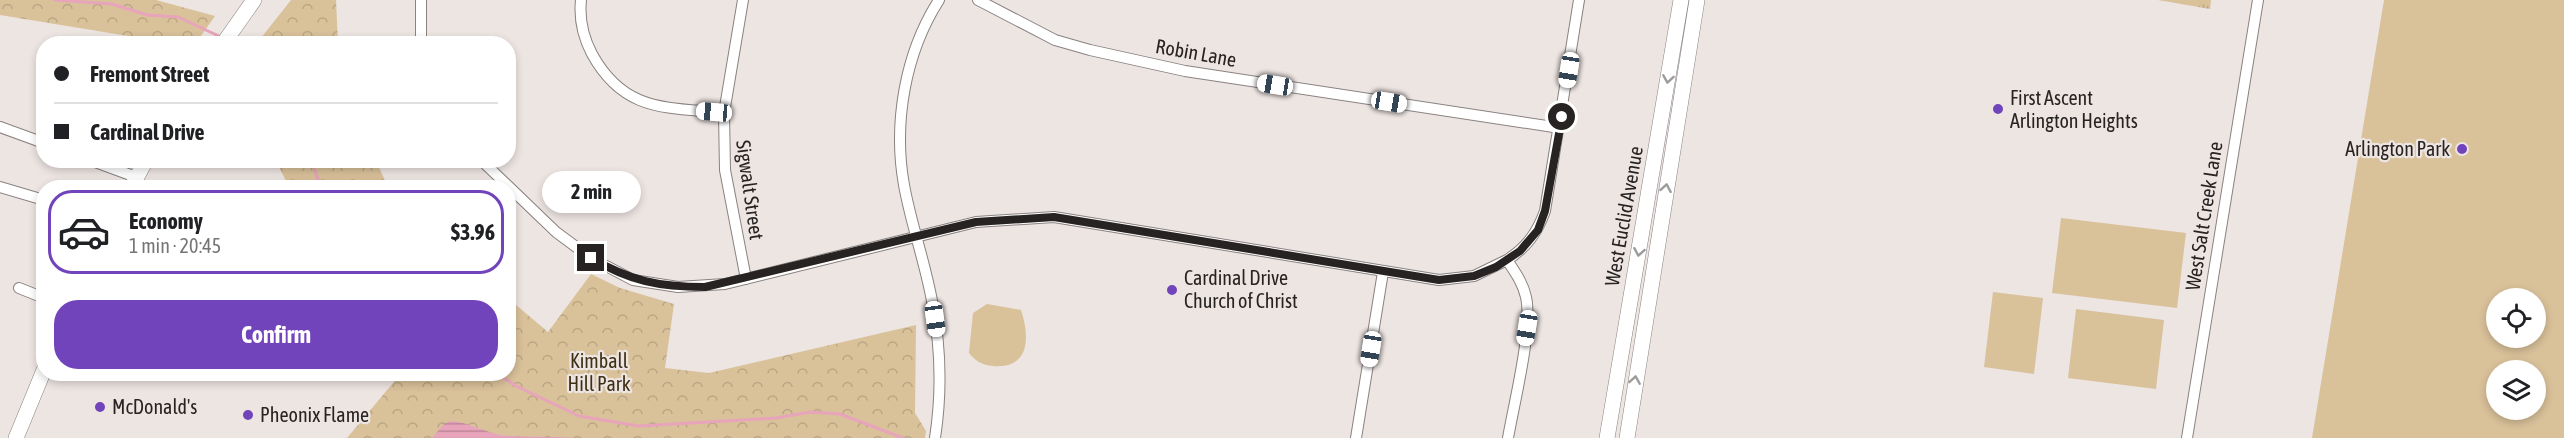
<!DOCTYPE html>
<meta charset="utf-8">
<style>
:root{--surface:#fff;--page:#f6f6f6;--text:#202124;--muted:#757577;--line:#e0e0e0;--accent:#7244bc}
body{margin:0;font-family:"Asap Condensed",sans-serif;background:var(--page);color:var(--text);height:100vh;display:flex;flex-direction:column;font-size:22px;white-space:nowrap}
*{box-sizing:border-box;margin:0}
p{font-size:20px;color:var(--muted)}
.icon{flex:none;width:33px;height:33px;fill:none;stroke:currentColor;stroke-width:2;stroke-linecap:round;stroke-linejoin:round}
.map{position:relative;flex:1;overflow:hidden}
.details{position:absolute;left:36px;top:180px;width:480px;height:201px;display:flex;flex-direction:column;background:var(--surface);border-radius:24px;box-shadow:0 3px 9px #0003}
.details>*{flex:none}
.top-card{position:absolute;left:36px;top:36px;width:480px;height:132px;border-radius:24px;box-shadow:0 3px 9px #0003;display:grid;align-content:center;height:132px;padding:0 18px;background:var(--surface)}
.tools{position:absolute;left:2486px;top:288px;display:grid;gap:12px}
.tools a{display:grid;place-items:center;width:60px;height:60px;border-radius:50%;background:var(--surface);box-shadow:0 3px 9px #0003;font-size:30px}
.end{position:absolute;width:27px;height:27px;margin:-14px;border:8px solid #262322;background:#fff;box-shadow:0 0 0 3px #fff}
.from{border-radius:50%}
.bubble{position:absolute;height:42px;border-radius:21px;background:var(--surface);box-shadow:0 3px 9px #0003;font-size:20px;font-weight:700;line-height:42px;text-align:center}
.car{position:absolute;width:18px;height:36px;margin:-18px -9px;border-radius:8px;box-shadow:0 0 4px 2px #0007;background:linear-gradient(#fff 24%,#345 0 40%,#fff 0 76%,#345 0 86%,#fff 0)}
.top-card b{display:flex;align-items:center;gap:21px;height:57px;font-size:22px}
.top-card b+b{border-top:2px solid var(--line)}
.top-card i{width:15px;height:15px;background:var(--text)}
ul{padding:10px 0 0;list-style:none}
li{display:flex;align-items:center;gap:18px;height:84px;margin:0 12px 9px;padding:0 6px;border:3px solid transparent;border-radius:24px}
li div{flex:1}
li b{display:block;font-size:22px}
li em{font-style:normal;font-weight:700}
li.on{border-color:var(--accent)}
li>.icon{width:54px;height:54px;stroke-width:1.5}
.cta{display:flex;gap:12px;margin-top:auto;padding:12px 18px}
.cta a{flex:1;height:69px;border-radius:24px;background:var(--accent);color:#fff;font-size:24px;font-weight:700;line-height:69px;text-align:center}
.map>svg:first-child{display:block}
.grass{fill:url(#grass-tufts)}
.forest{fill:url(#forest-crowns)}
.pitch{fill:#d9c19a;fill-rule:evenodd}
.water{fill:url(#water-rules)}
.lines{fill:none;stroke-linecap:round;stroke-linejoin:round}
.stream{stroke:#e8a4ba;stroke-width:3}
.minor-casing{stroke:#898280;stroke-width:12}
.secondary-casing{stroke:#898280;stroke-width:16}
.minor{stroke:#fff;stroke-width:10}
.secondary{stroke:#fff;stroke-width:15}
.oneway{stroke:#9d9c9c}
.route{stroke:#262322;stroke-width:8}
.poi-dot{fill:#7244bc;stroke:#ede5e2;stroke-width:2}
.labels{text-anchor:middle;stroke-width:4.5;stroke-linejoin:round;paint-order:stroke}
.street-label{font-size:20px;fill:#262322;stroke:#ede5e2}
.poi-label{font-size:20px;fill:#262322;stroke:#ede5e2;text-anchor:start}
.park-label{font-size:20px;fill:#3e2f15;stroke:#ede5e2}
</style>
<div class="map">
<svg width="2564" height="438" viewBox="0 0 2564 438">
<defs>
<pattern id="grass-tufts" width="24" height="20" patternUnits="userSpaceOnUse" patternTransform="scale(1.5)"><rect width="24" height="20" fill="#d9c19a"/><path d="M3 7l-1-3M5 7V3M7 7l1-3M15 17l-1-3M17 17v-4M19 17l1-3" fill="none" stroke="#baa684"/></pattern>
<pattern id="forest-crowns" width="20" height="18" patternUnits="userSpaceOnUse" patternTransform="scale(1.5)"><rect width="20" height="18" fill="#d9c19a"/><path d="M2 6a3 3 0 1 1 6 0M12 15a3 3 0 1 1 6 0" fill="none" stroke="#baa684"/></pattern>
<pattern id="water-rules" width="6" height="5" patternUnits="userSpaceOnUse" patternTransform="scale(1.5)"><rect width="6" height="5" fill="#e8a4ba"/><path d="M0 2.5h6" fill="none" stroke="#bc8597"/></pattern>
</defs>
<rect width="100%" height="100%" fill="#ede5e2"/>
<path class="grass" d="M2158,0H2211L2210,9Z"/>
<path class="forest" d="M0,0H156L215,16L196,43H171L0,15Z
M291,0H336L338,43H257Z
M276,161H376L388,187H289Z
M591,274L620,288L674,304L665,368L709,373L916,325L915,413L926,431L925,438H347L398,377L395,374H508L509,299L548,332Z"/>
<path class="pitch" d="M2384,0H2564V438H2312ZM2535,298V338H2496V298ZM2535,370V410H2496V370Z
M2061,218L2186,233L2177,308L2052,293Z
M1993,292L2043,298L2034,374L1984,367Z
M987,304L1021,310C1030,337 1030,369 993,366C982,365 975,361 969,353L973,313Z
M2076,309L2164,320L2156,389L2068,378Z"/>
<path class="water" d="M450,421C468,422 482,431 500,435C524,438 551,436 576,438H432L444,424Z"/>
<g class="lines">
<path class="stream" d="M55,0L112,4L147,15L178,17L223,38
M311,160L321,188
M499,374L514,385L579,416L639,426L776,418L810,412L840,414L903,438"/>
<defs>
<path id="minor" d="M421,0V44
M581,0C579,19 583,37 592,54C624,112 665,107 724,113
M743,0L724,113L725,170L746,279
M978,0L1055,40L1090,50L1185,71L1560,128
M0,127L44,143
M90,160L136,177
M481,160L556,232L591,258L633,280L678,287L725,284L976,222L1054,217L1439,280L1474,276L1507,260
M0,187L44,200
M19,288L44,298
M935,438C942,392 941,347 932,301C925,262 911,224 904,185C893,123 905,53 939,0
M1356,438L1383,272
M1508,438C1514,403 1533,329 1526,297C1523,283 1515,272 1507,260C1527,247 1537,233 1545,211L1579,0
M2187,438L2258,0"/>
<path id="secondary" d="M223,44L254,0
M131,188L146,160
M16,438L44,370
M1607,438L1681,0
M1627,438L1697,0"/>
</defs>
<use href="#minor" class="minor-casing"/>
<use href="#secondary" class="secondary-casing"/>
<use href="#minor" class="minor"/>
<use href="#secondary" class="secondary"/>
</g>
<defs><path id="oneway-chevron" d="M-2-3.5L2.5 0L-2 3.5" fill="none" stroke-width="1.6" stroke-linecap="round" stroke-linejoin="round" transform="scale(1.5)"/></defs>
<g class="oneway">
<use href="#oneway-chevron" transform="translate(1668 79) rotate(99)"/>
<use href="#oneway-chevron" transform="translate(1666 188) rotate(-80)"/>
<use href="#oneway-chevron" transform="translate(1639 252) rotate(100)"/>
<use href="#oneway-chevron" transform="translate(1635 380) rotate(-81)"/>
</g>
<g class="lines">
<path class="route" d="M591,258C630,281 659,287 705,287L976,222L1054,217L1439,280L1474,276L1496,267L1520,251L1538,230L1545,211L1562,117"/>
</g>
<g class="poi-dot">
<circle cx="1998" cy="109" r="6"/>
<circle cx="2462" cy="149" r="6"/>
<circle cx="1172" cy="290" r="6"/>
<circle cx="100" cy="407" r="6"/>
<circle cx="248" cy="415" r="6"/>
</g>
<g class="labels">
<g class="street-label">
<text transform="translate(1196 53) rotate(10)" y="7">Robin Lane</text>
<text transform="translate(750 190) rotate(82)" y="7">Sigwalt Street</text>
<text transform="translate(1624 216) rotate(-80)" y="7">West Euclid Avenue</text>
<text transform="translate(2204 216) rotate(-81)" y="7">West Salt Creek Lane</text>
</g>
<g class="poi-label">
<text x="2010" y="105">First Ascent<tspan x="2010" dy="23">Arlington Heights</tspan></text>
<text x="2450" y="156" text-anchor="end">Arlington Park</text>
<text x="1184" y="285">Cardinal Drive<tspan x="1184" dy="23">Church of Christ</tspan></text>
<text x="112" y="414">McDonald's</text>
<text x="260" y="422">Pheonix Flame</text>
</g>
<g class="park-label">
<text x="599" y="368">Kimball<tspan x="599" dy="23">Hill Park</tspan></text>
</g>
</g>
</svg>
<div class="tools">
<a><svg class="icon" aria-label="locate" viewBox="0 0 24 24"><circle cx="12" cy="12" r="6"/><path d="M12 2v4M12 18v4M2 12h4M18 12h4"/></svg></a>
<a><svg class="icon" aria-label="layers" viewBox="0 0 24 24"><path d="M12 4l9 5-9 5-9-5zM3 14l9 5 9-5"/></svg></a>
</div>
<i class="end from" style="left:1562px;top:117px"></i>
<i class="end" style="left:591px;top:258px"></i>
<div class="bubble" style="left:542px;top:171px;width:99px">2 min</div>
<i class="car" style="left:1569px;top:70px;rotate:189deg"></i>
<i class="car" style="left:1275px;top:85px;rotate:279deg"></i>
<i class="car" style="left:1389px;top:102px;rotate:99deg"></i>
<i class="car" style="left:714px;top:112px;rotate:275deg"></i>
<i class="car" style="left:935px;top:319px;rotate:172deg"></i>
<i class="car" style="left:1527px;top:328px;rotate:189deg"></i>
<i class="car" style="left:1371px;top:349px;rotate:189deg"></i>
<div class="top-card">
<b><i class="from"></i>Fremont Street</b>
<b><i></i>Cardinal Drive</b>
</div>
<section class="details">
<ul>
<li class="on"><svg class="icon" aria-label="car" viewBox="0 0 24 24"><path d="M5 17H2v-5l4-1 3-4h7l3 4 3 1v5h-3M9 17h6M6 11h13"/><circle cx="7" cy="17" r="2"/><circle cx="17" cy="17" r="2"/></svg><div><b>Economy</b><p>1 min · 20:45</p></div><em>$3.96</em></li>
</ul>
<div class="cta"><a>Confirm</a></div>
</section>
</div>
